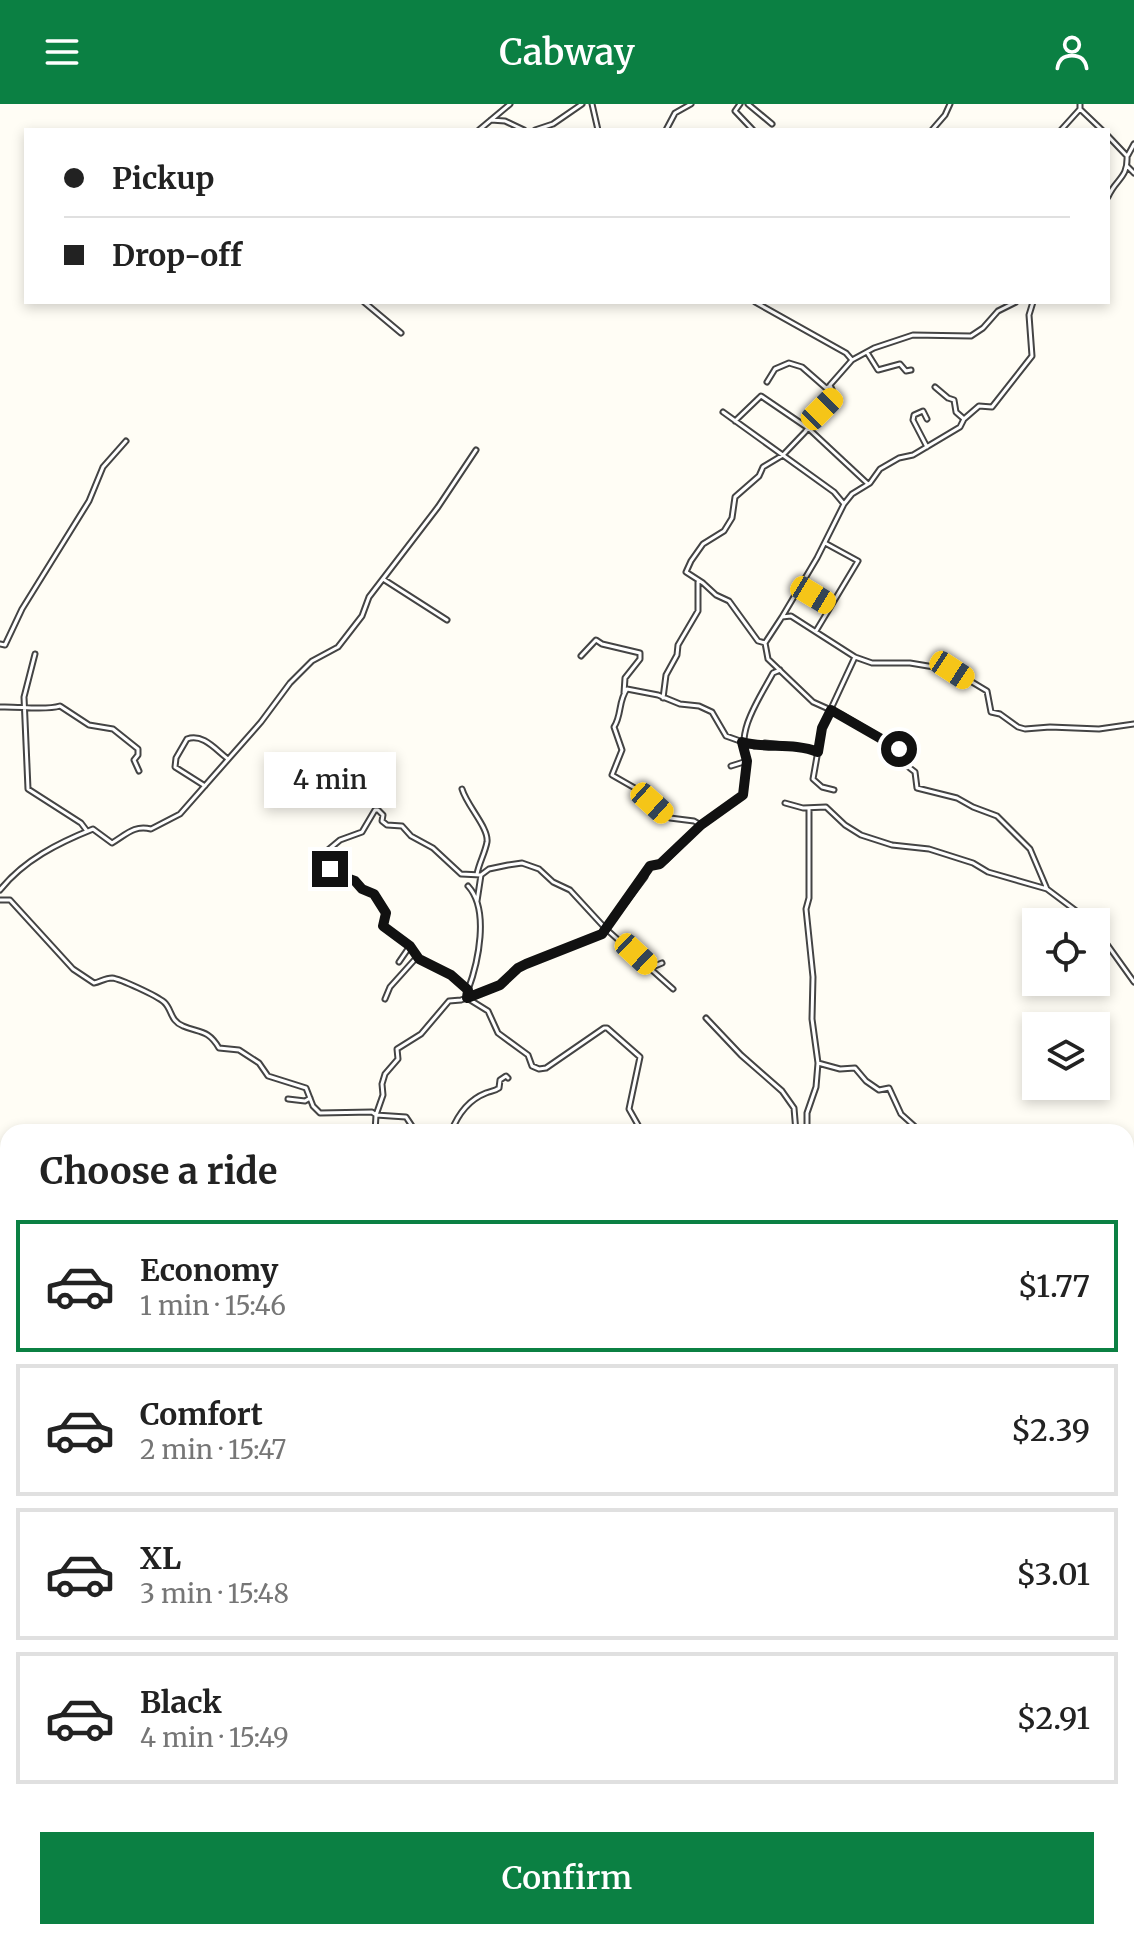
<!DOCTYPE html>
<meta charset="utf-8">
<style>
:root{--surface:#fff;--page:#f6f6f6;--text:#222;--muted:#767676;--line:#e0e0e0;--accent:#0b8043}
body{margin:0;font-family:Merriweather,serif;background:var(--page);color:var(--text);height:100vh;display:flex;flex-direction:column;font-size:30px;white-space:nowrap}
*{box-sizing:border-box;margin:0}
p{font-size:26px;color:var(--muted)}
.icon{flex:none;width:44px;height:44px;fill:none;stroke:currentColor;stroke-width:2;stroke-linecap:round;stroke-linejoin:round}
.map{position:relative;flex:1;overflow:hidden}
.panel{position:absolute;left:0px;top:1020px;width:1134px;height:816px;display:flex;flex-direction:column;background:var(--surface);border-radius:24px 24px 0 0;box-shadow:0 4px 12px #0003}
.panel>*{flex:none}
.banner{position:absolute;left:24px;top:24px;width:1086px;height:176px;border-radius:0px;box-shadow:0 4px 12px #0003;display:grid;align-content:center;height:176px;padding:0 40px;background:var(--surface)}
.controls{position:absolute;left:1022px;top:804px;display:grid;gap:16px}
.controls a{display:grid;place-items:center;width:88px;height:88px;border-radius:0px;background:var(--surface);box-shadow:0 4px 12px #0003;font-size:40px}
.end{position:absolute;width:36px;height:36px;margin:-18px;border:10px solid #111;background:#fff;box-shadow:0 0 0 4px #fff}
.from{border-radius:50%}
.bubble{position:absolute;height:56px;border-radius:0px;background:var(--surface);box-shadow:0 4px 12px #0003;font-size:26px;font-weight:600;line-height:56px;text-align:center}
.car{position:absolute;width:24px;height:48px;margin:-24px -12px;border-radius:10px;box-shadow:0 0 6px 2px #0007;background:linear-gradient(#f5c518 24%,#345 0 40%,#f5c518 0 76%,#345 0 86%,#f5c518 0)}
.banner b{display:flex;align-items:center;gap:28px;height:76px;font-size:30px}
.banner b+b{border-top:2px solid var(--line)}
.banner i{width:20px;height:20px;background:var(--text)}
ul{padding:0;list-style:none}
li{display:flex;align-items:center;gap:24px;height:132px;margin:0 16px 12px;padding:0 24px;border:4px solid var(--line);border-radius:0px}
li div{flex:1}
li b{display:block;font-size:30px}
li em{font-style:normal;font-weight:600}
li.selected{border-color:var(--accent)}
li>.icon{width:72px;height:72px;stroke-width:1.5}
h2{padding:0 40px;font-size:36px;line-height:96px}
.action{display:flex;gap:16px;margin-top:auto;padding:16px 40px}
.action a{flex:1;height:92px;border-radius:0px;background:var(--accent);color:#fff;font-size:32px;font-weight:600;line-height:92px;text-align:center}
header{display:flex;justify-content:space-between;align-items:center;height:104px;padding:0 40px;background:var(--accent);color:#fff;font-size:36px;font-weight:600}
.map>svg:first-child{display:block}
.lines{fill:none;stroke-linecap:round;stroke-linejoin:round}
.street-casing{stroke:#444;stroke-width:7}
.secondary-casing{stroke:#333;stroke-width:9}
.street{stroke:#fff;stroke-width:3}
.secondary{stroke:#fff6b0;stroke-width:5}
.route{stroke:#111;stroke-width:10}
</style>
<header><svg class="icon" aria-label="menu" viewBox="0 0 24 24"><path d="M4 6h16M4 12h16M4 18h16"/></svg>Cabway<svg class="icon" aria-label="person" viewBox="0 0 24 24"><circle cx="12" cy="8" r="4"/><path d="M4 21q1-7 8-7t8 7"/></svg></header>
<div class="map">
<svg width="1134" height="1836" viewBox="0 0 1134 1836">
<rect width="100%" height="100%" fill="#fffdf5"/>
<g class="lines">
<defs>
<path id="street" d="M592,0L598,26
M740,0L735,7L753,26
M748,0L772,20
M1080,0V5L1102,26
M491,16L505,17L524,26
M479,26L510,0
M535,26L553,20L582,0
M666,26L675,9L691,0
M932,26L945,11L950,0
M1061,26L1080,5
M1108,32L1127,52C1128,75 1116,74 1108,93
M1128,51L1134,40
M1127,62L1134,69
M364,198L401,229
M755,198L846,249L852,256
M868,250L878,266L900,260L906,267L911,266
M767,278L775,265L789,259L802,263L826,284L830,282
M935,283L948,294L954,296L956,308L964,315
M723,308L834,388L844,400L817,454L782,513
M927,315L923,307L914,311L913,316L927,343
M735,317L761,292L808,324L868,380
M844,400L852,390L870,379L880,365L899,354L913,351L960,323L964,315L979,302L992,303L1032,252L1029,211L1033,198
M383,475L447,516
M799,486L831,502
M816,527L858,457L825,439
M765,539L758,537L729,497L716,491L703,479L686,468L691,457L703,440L724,427L732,414L735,393L759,372L763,363L783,351L805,328L808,324L806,318L835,292L830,281L852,256L874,244L913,231L971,232L983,224L998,207L1016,198
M0,540L5,541L22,505L89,397L103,363L126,337
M35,550L24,593L28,685L81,719L87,727
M581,552L596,536L602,540L640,549V555L625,574L624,589
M663,594L666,571L677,551L678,541L698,507V478
M0,603C19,602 44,607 60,602L89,621L113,625L138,645V651L134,656L139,667
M731,662L747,657C735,628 759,595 773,569L780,566
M205,682L175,663L176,654L187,635C203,629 216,646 228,655
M462,685C467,702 489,724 487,738C485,749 479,759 477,770
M834,686L822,683L813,675L822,624L855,553
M785,699L803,704L826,703L845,721L861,731L892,741L929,745L973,759L988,768L1047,785L1091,818
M701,721L694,717L670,714L640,687L612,671L622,646L614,623C622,611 618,597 627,585L658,591L680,600L699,602L712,608L726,632L754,642L765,639L802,643L818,648
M481,771L489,765L508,761L522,759L539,765L553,778L570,786L605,824L673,885
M468,782C490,806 478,859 468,886
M1047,785L1030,745L997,712L973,703L957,694L917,684L915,668L906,661L907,649L842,611L813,598L768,555L765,539L782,513L791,512L855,553L872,559H910L952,566L987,587L991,608L1000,610L1018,623L1025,625L1050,623L1099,625L1134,620
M0,786C24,756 58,739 93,725L112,739C127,730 134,721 151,725L180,710L261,618L290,579L312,557L338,543L362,512L369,493L438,403L476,346
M0,796H10L73,865L94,879C100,878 105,874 112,874C121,875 157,892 164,898C172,905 170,917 183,922C199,929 208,925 219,944L239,946L259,959L268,972L306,984L313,1002L320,1009L372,1008L376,1011L375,1028
M477,797L481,771L461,770L433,744L411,732L402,722L387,721L382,717L383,711L378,706H375L362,728L340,736L328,746L330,765L334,770L355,777L362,785L374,790L386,809L383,822L410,842L419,855L451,871L468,886L467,894L488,907L498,929L528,951L532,962L539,965L546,964L604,924H607L640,953L629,1005L642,1028
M1096,825L1134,878
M399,858L410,842
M650,864L662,859
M385,895L390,883L417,853
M706,914L741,951L782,987L794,1004L796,1028
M818,959L840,965L855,964L866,977L879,986L889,984L901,1010L921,1028
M288,995L305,997L310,994
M416,1028L406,1013L376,1011L383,991L382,980L385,970L398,955L397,945L421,930L449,897L461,896L483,888L504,878L518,864L602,830L645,773L648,764L666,756L701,721L743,691L747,657
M451,1028C458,1010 468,996 486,989C491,987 495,987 499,984L500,976L506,972L508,974
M807,1028V1009L816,983L818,959L812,915L813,873L806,805L809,794V705
M1126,1232L1134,1237
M1126,1548H1134
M1126,1741L1134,1747
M1126,1808L1134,1796
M740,1828L745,1836
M867,1828L868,1836
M1039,1828L1052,1836
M660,1836L666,1828
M1001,1836L1005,1828
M1101,1836L1108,1828"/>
<path id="secondary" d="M1126,1396L1134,1388
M812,1836L816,1828"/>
</defs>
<use href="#street" class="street-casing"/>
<use href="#secondary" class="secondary-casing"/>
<use href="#street" class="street"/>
<use href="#secondary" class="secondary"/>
</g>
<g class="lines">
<path class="route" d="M330,765L335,770L355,777L362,785L374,790L386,809L383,822L410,842L419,855L451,871L468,886L467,894L500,881L518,864L526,860L602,830L650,762L660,760L701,721L743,691L747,657L742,638C765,645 793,638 818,648L822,624L831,606L899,645"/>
</g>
</svg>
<div class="controls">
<a><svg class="icon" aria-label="locate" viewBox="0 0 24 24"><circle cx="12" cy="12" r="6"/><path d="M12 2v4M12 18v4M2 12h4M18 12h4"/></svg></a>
<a><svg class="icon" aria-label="layers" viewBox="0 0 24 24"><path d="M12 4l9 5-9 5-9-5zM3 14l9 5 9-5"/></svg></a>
</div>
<i class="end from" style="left:899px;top:645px"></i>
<i class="end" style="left:330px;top:765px"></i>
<div class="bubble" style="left:264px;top:648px;width:132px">4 min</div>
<i class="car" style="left:822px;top:305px;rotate:45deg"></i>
<i class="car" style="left:813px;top:491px;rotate:121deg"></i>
<i class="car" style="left:952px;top:566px;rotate:123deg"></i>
<i class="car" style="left:652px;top:699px;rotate:132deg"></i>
<i class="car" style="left:636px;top:850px;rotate:133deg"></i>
<div class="banner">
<b><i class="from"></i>Pickup</b>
<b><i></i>Drop-off</b>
</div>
<section class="panel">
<h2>Choose a ride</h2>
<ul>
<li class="selected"><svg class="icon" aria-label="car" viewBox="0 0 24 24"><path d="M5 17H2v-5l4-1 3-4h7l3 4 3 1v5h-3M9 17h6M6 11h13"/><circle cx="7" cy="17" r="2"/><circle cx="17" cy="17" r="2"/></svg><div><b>Economy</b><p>1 min · 15:46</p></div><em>$1.77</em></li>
<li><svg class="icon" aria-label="car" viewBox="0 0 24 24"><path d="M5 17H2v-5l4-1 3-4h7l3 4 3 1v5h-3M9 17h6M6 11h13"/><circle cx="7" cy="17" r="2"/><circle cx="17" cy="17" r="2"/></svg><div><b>Comfort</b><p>2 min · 15:47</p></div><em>$2.39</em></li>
<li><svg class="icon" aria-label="car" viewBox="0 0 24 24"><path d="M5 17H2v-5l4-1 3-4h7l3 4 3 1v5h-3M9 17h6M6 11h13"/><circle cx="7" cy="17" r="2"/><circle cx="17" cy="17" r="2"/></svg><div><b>XL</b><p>3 min · 15:48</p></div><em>$3.01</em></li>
<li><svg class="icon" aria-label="car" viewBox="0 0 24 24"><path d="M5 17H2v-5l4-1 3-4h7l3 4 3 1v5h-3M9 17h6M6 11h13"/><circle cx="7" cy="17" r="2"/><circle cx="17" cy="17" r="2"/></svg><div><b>Black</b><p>4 min · 15:49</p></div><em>$2.91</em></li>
</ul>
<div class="action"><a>Confirm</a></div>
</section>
</div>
